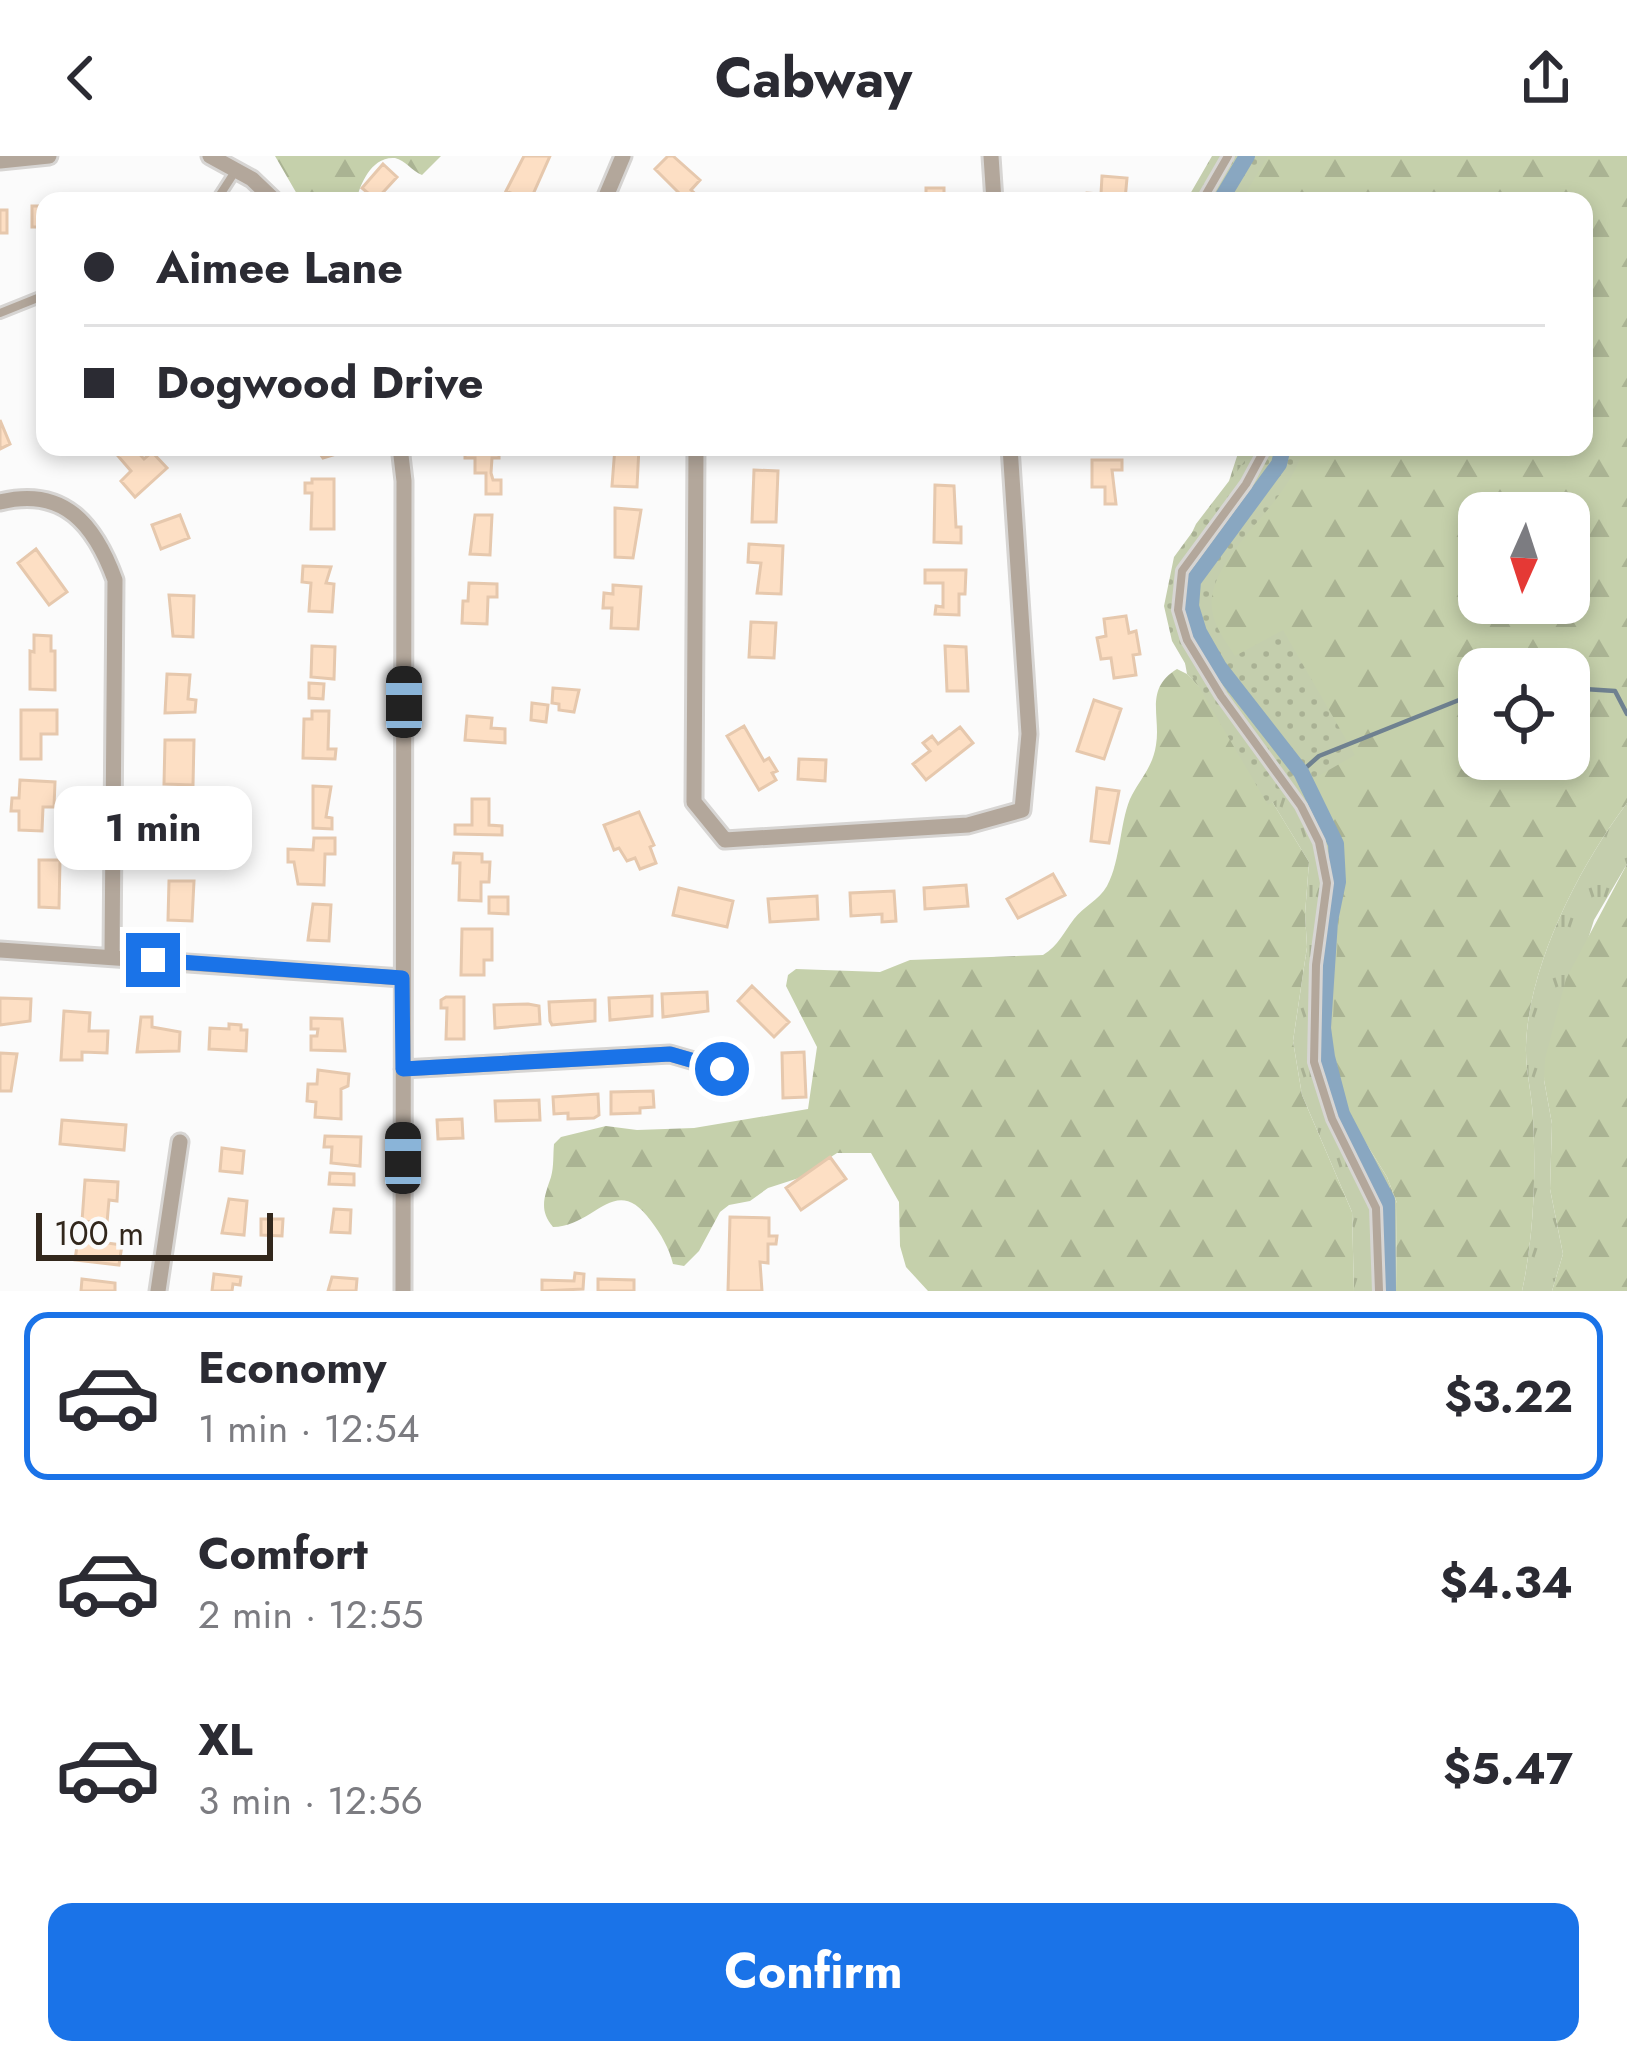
<!DOCTYPE html>
<meta charset="utf-8">
<style>
:root{--surface:#fff;--page:#f2f2f3;--text:#2b2b33;--muted:#7c7c81;--line:#e1e1e2;--accent:#1a73e8}
body{margin:0;font-family:Jost,sans-serif;background:var(--page);color:var(--text);height:100vh;display:flex;flex-direction:column;font-size:45px;white-space:nowrap}
*{box-sizing:border-box;margin:0}
p{font-size:39px;color:var(--muted)}
.icon{flex:none;width:66px;height:66px;fill:none;stroke:currentColor;stroke-width:2;stroke-linecap:round;stroke-linejoin:round}
.map{position:relative;height:1135px;overflow:hidden}
.sheet{display:flex;flex-direction:column;background:var(--surface);flex:1}
.sheet>*{flex:none}
.banner{position:absolute;left:36px;top:36px;width:1557px;height:264px;border-radius:24px;box-shadow:0 6px 18px #0003;display:grid;align-content:center;height:264px;padding:0 48px;background:var(--surface)}
.needle{width:78px;rotate:183deg}
.controls{position:absolute;left:1458px;top:336px;display:grid;gap:24px}
.controls a{display:grid;place-items:center;width:132px;height:132px;border-radius:24px;background:var(--surface);box-shadow:0 6px 18px #0003;font-size:60px}
.scale{position:absolute;left:36px;bottom:30px;width:237px;box-sizing:border-box;padding-left:12px;border:6px solid #32271c;border-top:0;font-size:33px;line-height:42px;white-space:nowrap;color:#32271c;-webkit-text-stroke:9px #fbfbfb;paint-order:stroke}
.end{position:absolute;width:54px;height:54px;margin:-27px;border:15px solid #1a73e8;background:#fff;box-shadow:0 0 0 6px #fff}
.from{border-radius:50%}
.bubble{position:absolute;height:84px;border-radius:24px;background:var(--surface);box-shadow:0 6px 18px #0003;font-size:39px;font-weight:700;line-height:84px;text-align:center}
.car{position:absolute;width:36px;height:72px;margin:-36px -18px;border-radius:15px;box-shadow:0 0 9px 3px #0007;background:linear-gradient(#222 24%,#8ab4d8 0 40%,#222 0 76%,#8ab4d8 0 86%,#222 0)}
.banner b{display:flex;align-items:center;gap:42px;height:114px;font-size:45px}
.banner b+b{border-top:3px solid var(--line)}
.banner i{width:30px;height:30px;background:var(--text)}
ul{padding:21px 0 0;list-style:none}
li{display:flex;align-items:center;gap:36px;height:168px;margin:0 24px 18px;padding:0 24px;border:6px solid transparent;border-radius:24px}
li div{flex:1}
li b{display:block;font-size:45px}
li em{font-style:normal;font-weight:700}
li.current{border-color:var(--accent)}
li>.icon{width:108px;height:108px;stroke-width:1.5}
.button{display:flex;gap:24px;margin-top:auto;padding:24px 48px}
.button a{flex:1;height:138px;border-radius:24px;background:var(--accent);color:#fff;font-size:48px;font-weight:700;line-height:138px;text-align:center}
header{display:flex;justify-content:space-between;align-items:center;height:156px;padding:0 48px;background:var(--surface);font-size:54px;font-weight:700}
.map>svg:first-child{display:block}
.grass{fill:url(#grass-tufts)}
.forest{fill:url(#forest-firs);fill-rule:evenodd}
.park{fill:url(#park-dots)}
.lines{fill:none;stroke-linecap:round;stroke-linejoin:round}
.stream{stroke:#6f8190;stroke-width:4.5}
.canal{stroke:#89a7c1;stroke-width:16}
.building{fill:#fddfc4;stroke:#e6c8ad;stroke-width:3}
.lane-casing{stroke:#d7d5d3;stroke-width:14}
.street-casing{stroke:#d7d5d3;stroke-width:21}
.lane{stroke:#b3a79b;stroke-width:8}
.street{stroke:#b3a79b;stroke-width:15}
.route{stroke:#1a73e8;stroke-width:15}
</style>
<header><svg class="icon" aria-label="back" viewBox="0 0 24 24"><path d="M15 5l-7 7 7 7"/></svg>Cabway<svg class="icon" aria-label="share" viewBox="0 0 24 24"><path d="M12 15V3M7 8l5-5 5 5M5 13v7h14v-7"/></svg></header>
<div class="map">
<svg width="1627" height="1135" viewBox="0 0 1627 1135">
<defs>
<pattern id="grass-tufts" width="24" height="20" patternUnits="userSpaceOnUse" patternTransform="scale(3)"><rect width="24" height="20" fill="#c4cead"/><path d="M3 7l-1-3M5 7V3M7 7l1-3M15 17l-1-3M17 17v-4M19 17l1-3" fill="none" stroke="#a9b194"/></pattern>
<pattern id="forest-firs" width="22" height="20" patternUnits="userSpaceOnUse" patternTransform="scale(3)"><rect width="22" height="20" fill="#c5d0ab"/><path d="M5 1l3.5 6h-7zM16 11l3.5 6h-7z" fill="#aab393"/></pattern>
<pattern id="park-dots" width="8" height="8" patternUnits="userSpaceOnUse" patternTransform="scale(3)"><rect width="8" height="8" fill="#c4cead"/><path d="M2 2h.1M6 6h.1" fill="none" stroke="#a9b194" stroke-width="1.8" stroke-linecap="round"/></pattern>
</defs>
<rect width="100%" height="100%" fill="#fbfbfb"/>
<path class="grass" d="M1240,291H1289L1293,606L1325,664L1342,712L1339,771L1362,981L1387,1021L1397,1047L1396,1135H1354L1352,1056L1302,939L1293,885L1307,791L1305,758L1309,706L1208,541L1187,518L1175,451L1182,398L1196,368L1229,325Z
M1627,647V708L1594,764L1544,924L1552,968L1550,1033L1563,1098L1552,1135H1522C1534,1080 1536,1018 1533,962C1532,937 1525,913 1526,889C1529,808 1579,711 1627,647Z"/>
<path class="forest" d="M275,0H441L422,19C412,15 405,4 395,2C371,0 360,29 356,45H301Z
M1254,0H1627V647C1579,711 1529,808 1526,889C1525,913 1532,937 1533,962C1536,1018 1534,1080 1522,1135H1396L1397,1047L1387,1021L1362,981L1342,938L1332,878L1342,712L1325,664L1293,606L1211,492L1205,418L1289,291H1584V45H1227ZM1479,357H1569V447H1479ZM1479,513H1569V603H1479Z
M1177,513L1187,518L1208,540L1309,706L1305,758L1307,791L1293,885L1302,939L1352,1056L1354,1135H928L906,1111L900,1090L899,1046L871,997H837L799,1022L768,1032L750,1045L729,1049L720,1056L699,1095L684,1110L673,1108C669,1092 661,1078 651,1065C615,1015 595,1071 553,1071C538,1054 545,1039 551,1021C554,1011 553,998 554,988L561,981L606,970L637,974L694,972L808,953L817,891L786,830L788,819L796,813L880,816L910,804L1043,799C1059,789 1063,777 1074,763C1083,751 1099,744 1107,730C1121,705 1120,661 1132,639C1141,622 1153,610 1156,589C1161,560 1144,533 1177,513Z
M1627,708V1135H1552L1563,1098L1550,1033L1552,968L1544,924L1545,903L1566,823Z"/>
<path class="park" d="M1212,0H1268L1241,45H1186Z
M1255,291H1303C1293,349 1199,404 1213,459C1216,473 1227,487 1235,500L1283,474L1355,599L1268,649L1172,485L1164,450L1174,401Z"/>
<g class="lines">
<path class="stream" d="M1569,532L1615,535L1627,558
M1301,616L1319,600L1479,536"/>
<path class="canal" d="M1220,45L1247,0
M1283,291L1279,308L1193,425L1191,450L1199,476L1219,511L1301,616L1336,688L1338,726L1330,765L1323,872L1327,901L1342,958L1387,1044L1388,1135"/>
</g>
<path class="building" d="M524,0H550L530,45L506,35Z
M668,0H673L700,24L691,34L700,42L697,45H670L678,36L655,13Z
M383,8L397,21L376,44L362,32Z
M1102,20L1127,22L1125,44L1086,45L1087,37L1101,38Z
M926,32H944V42L941,45H920V41H926Z
M32,50H45V71H32Z
M0,54H7V77H0Z
M0,264L10,288L0,293Z
M128,291H133L144,303L152,296L167,312L135,341L121,325L131,315L118,300Z
M315,291H342L343,296L323,302Z
M465,291H499V302H492L491,317L493,324H501V338H486V317H475V302H465Z
M615,291H639L637,331L612,330Z
M1092,304H1122V314H1112L1116,348H1105V331H1092Z
M754,314L778,315L776,366H752Z
M312,323H334V373H311L312,337H305V327H312Z
M935,329L954,330L956,371H961V387L934,386Z
M615,352L641,354L633,402L615,401Z
M180,359L189,382L161,393L152,369Z
M475,359H492L490,399L470,398Z
M749,388L783,390L781,438L757,437L761,407L748,406Z
M36,393L67,436L49,449L18,407Z
M303,410L331,411L326,427L334,428L332,456L309,455L311,427L302,426Z
M925,414H966L965,438H959V459L935,458L936,450L943,451V427H925Z
M469,427L497,428V441H488L487,468L462,467L463,445H468Z
M613,429L641,431L638,473L611,472L612,452H603L604,437L613,438Z
M169,439L194,440L193,481L173,480Z
M1126,460L1129,477L1136,475L1140,498L1133,499L1136,519L1114,522L1111,502L1101,503L1097,482L1106,480L1104,463Z
M751,466L776,467L774,502L749,501Z
M34,479L51,480V495H55V534L30,533V495L34,496Z
M312,490L335,491L334,523L311,521Z
M945,490L966,491L968,535H947Z
M167,518L190,519L188,543L196,544L195,556L165,557Z
M309,527L324,528L323,543L309,542Z
M553,532L579,534L574,556L559,554V548L552,547Z
M1094,544L1121,553L1104,603L1077,595Z
M532,547L548,549L546,566L531,564Z
M21,554H57V578H41V603H21Z
M312,555H329L328,593H336L335,603L303,602L304,563H312Z
M467,560L492,562L491,572L505,573V587L465,584Z
M744,570L764,605L769,602L777,615L772,617L776,624L759,634L727,580Z
M960,571L973,587L926,624L913,608L930,595L923,587L932,580L938,588Z
M165,584H194L193,629L164,628Z
M799,603L826,604L825,625L798,623Z
M20,624L55,626L54,651H43L42,675L19,674V655H11L12,642H19Z
M313,630L331,631L326,661L332,662V673L313,672Z
M1097,632L1119,635L1109,687L1091,685Z
M472,643H489V669L502,670V679L455,678V669H472Z
M169,653L190,654L188,703L171,702Z
M639,656L654,689L650,691L656,707L640,713L635,702L627,705L619,692L614,694L604,669Z
M314,682H335V698H325L324,729L298,728L294,706H288V693L313,694Z
M454,697L482,698V706H490L489,726H481V745L459,744L460,707H453Z
M39,704H60L59,752L39,751Z
M1053,718L1065,739L1018,762L1007,743Z
M169,725H194L192,765L168,764Z
M966,729L968,750L925,753L924,732Z
M679,732L733,745L727,771L673,759Z
M894,735L896,765L882,766V758L851,760L850,737Z
M817,740L818,763L770,766L768,743Z
M489,741H508V758L489,757Z
M313,748L331,749L329,785L308,784Z
M462,773H492V804H484V819H461Z
M752,830L789,866L774,881L738,845Z
M707,836L708,855L663,861L662,838Z
M652,840V860L610,864L609,842Z
M446,841H464V883H446L447,852H441V844Z
M0,842L31,843L30,865L0,869Z
M595,844V865L552,869L550,865L549,846Z
M528,848L539,850L540,868L495,872L494,849Z
M64,855L90,857L89,875H108L107,897L82,896V904H61Z
M141,861H152V871L180,876L179,895L137,896Z
M311,862L342,863L345,895L311,894V880H317L318,873H311Z
M229,868L241,869V874H247L246,895L209,893L210,872L229,873Z
M804,896L806,941L783,942L782,897Z
M0,897L17,898L11,935H0Z
M318,914L349,918L348,930L341,933V963L315,961L316,946L307,945L308,928H317Z
M653,935L654,951L640,952V957L611,958V936Z
M598,938L599,959L594,962L568,963V957L554,958L553,941Z
M539,944L540,964L496,965L495,945Z
M462,963L463,982L438,983L437,964Z
M62,964L126,969L124,994L60,988Z
M325,980L361,981L360,1010L331,1007L332,991H324Z
M222,992L244,995L242,1017L220,1015Z
M830,1001L846,1023L801,1054L786,1032Z
M330,1017L354,1018V1029L329,1028Z
M85,1024L118,1026L117,1045L109,1044L107,1067L82,1065Z
M229,1043L247,1045L244,1079L222,1077Z
M334,1053L351,1054L350,1077L331,1076Z
M730,1061L769,1062V1080H777L776,1088H768V1107L760,1106L762,1135H728Z
M261,1063H283L282,1080L261,1079Z
M78,1083L122,1089L119,1109L75,1104Z
M575,1117L584,1118L583,1133L542,1135V1124L574,1125Z
M214,1118L241,1121L240,1129L233,1128L232,1135H212Z
M332,1121L357,1123L356,1135H328Z
M82,1123L115,1127V1135H81Z
M598,1123L634,1124V1135H598Z"/>
<g class="lines">
<defs>
<path id="lane" d="M216,45L236,14
M1202,45L1228,0
M0,157L45,139
M1266,291L1246,328L1182,415L1178,454L1187,484L1221,540L1301,650L1319,686L1327,727L1316,809L1314,906L1332,963L1376,1052L1379,1135"/>
<path id="street" d="M210,0L252,23L275,45
M991,0L994,45
M0,5L49,0
M604,45L623,0
M400,291L404,325L403,1135
M696,291L694,646L725,684L968,669L1022,654L1029,578L1010,291
M0,346C64,330 95,369 115,424L112,801
M0,794L402,822
M403,913L670,898L722,913
M158,1135L180,986"/>
</defs>
<use href="#lane" class="lane-casing"/>
<use href="#street" class="street-casing"/>
<use href="#lane" class="lane"/>
<use href="#street" class="street"/>
</g>
<g class="lines">
<path class="route" d="M153,804L402,822L403,913L670,898L722,913"/>
</g>
</svg>
<div class="controls">
<a><svg class="needle" viewBox="-14 -14 28 28"><path d="M0-13l5 13h-10z" fill="#e53935"/><path d="M0 13l5-13h-10z" fill="#7c7c81"/></svg></a>
<a><svg class="icon" aria-label="locate" viewBox="0 0 24 24"><circle cx="12" cy="12" r="6"/><path d="M12 2v4M12 18v4M2 12h4M18 12h4"/></svg></a>
</div>
<div class="scale">100 m</div>
<i class="end from" style="left:722px;top:913px"></i>
<i class="end" style="left:153px;top:804px"></i>
<div class="bubble" style="left:54px;top:630px;width:198px">1 min</div>
<i class="car" style="left:404px;top:546px;rotate:0deg"></i>
<i class="car" style="left:403px;top:1002px;rotate:0deg"></i>
<div class="banner">
<b><i class="from"></i>Aimee Lane</b>
<b><i></i>Dogwood Drive</b>
</div>
</div>
<section class="sheet">
<ul>
<li class="current"><svg class="icon" aria-label="car" viewBox="0 0 24 24"><path d="M5 17H2v-5l4-1 3-4h7l3 4 3 1v5h-3M9 17h6M6 11h13"/><circle cx="7" cy="17" r="2"/><circle cx="17" cy="17" r="2"/></svg><div><b>Economy</b><p>1 min · 12:54</p></div><em>$3.22</em></li>
<li><svg class="icon" aria-label="car" viewBox="0 0 24 24"><path d="M5 17H2v-5l4-1 3-4h7l3 4 3 1v5h-3M9 17h6M6 11h13"/><circle cx="7" cy="17" r="2"/><circle cx="17" cy="17" r="2"/></svg><div><b>Comfort</b><p>2 min · 12:55</p></div><em>$4.34</em></li>
<li><svg class="icon" aria-label="car" viewBox="0 0 24 24"><path d="M5 17H2v-5l4-1 3-4h7l3 4 3 1v5h-3M9 17h6M6 11h13"/><circle cx="7" cy="17" r="2"/><circle cx="17" cy="17" r="2"/></svg><div><b>XL</b><p>3 min · 12:56</p></div><em>$5.47</em></li>
</ul>
<div class="button"><a>Confirm</a></div>
</section>
